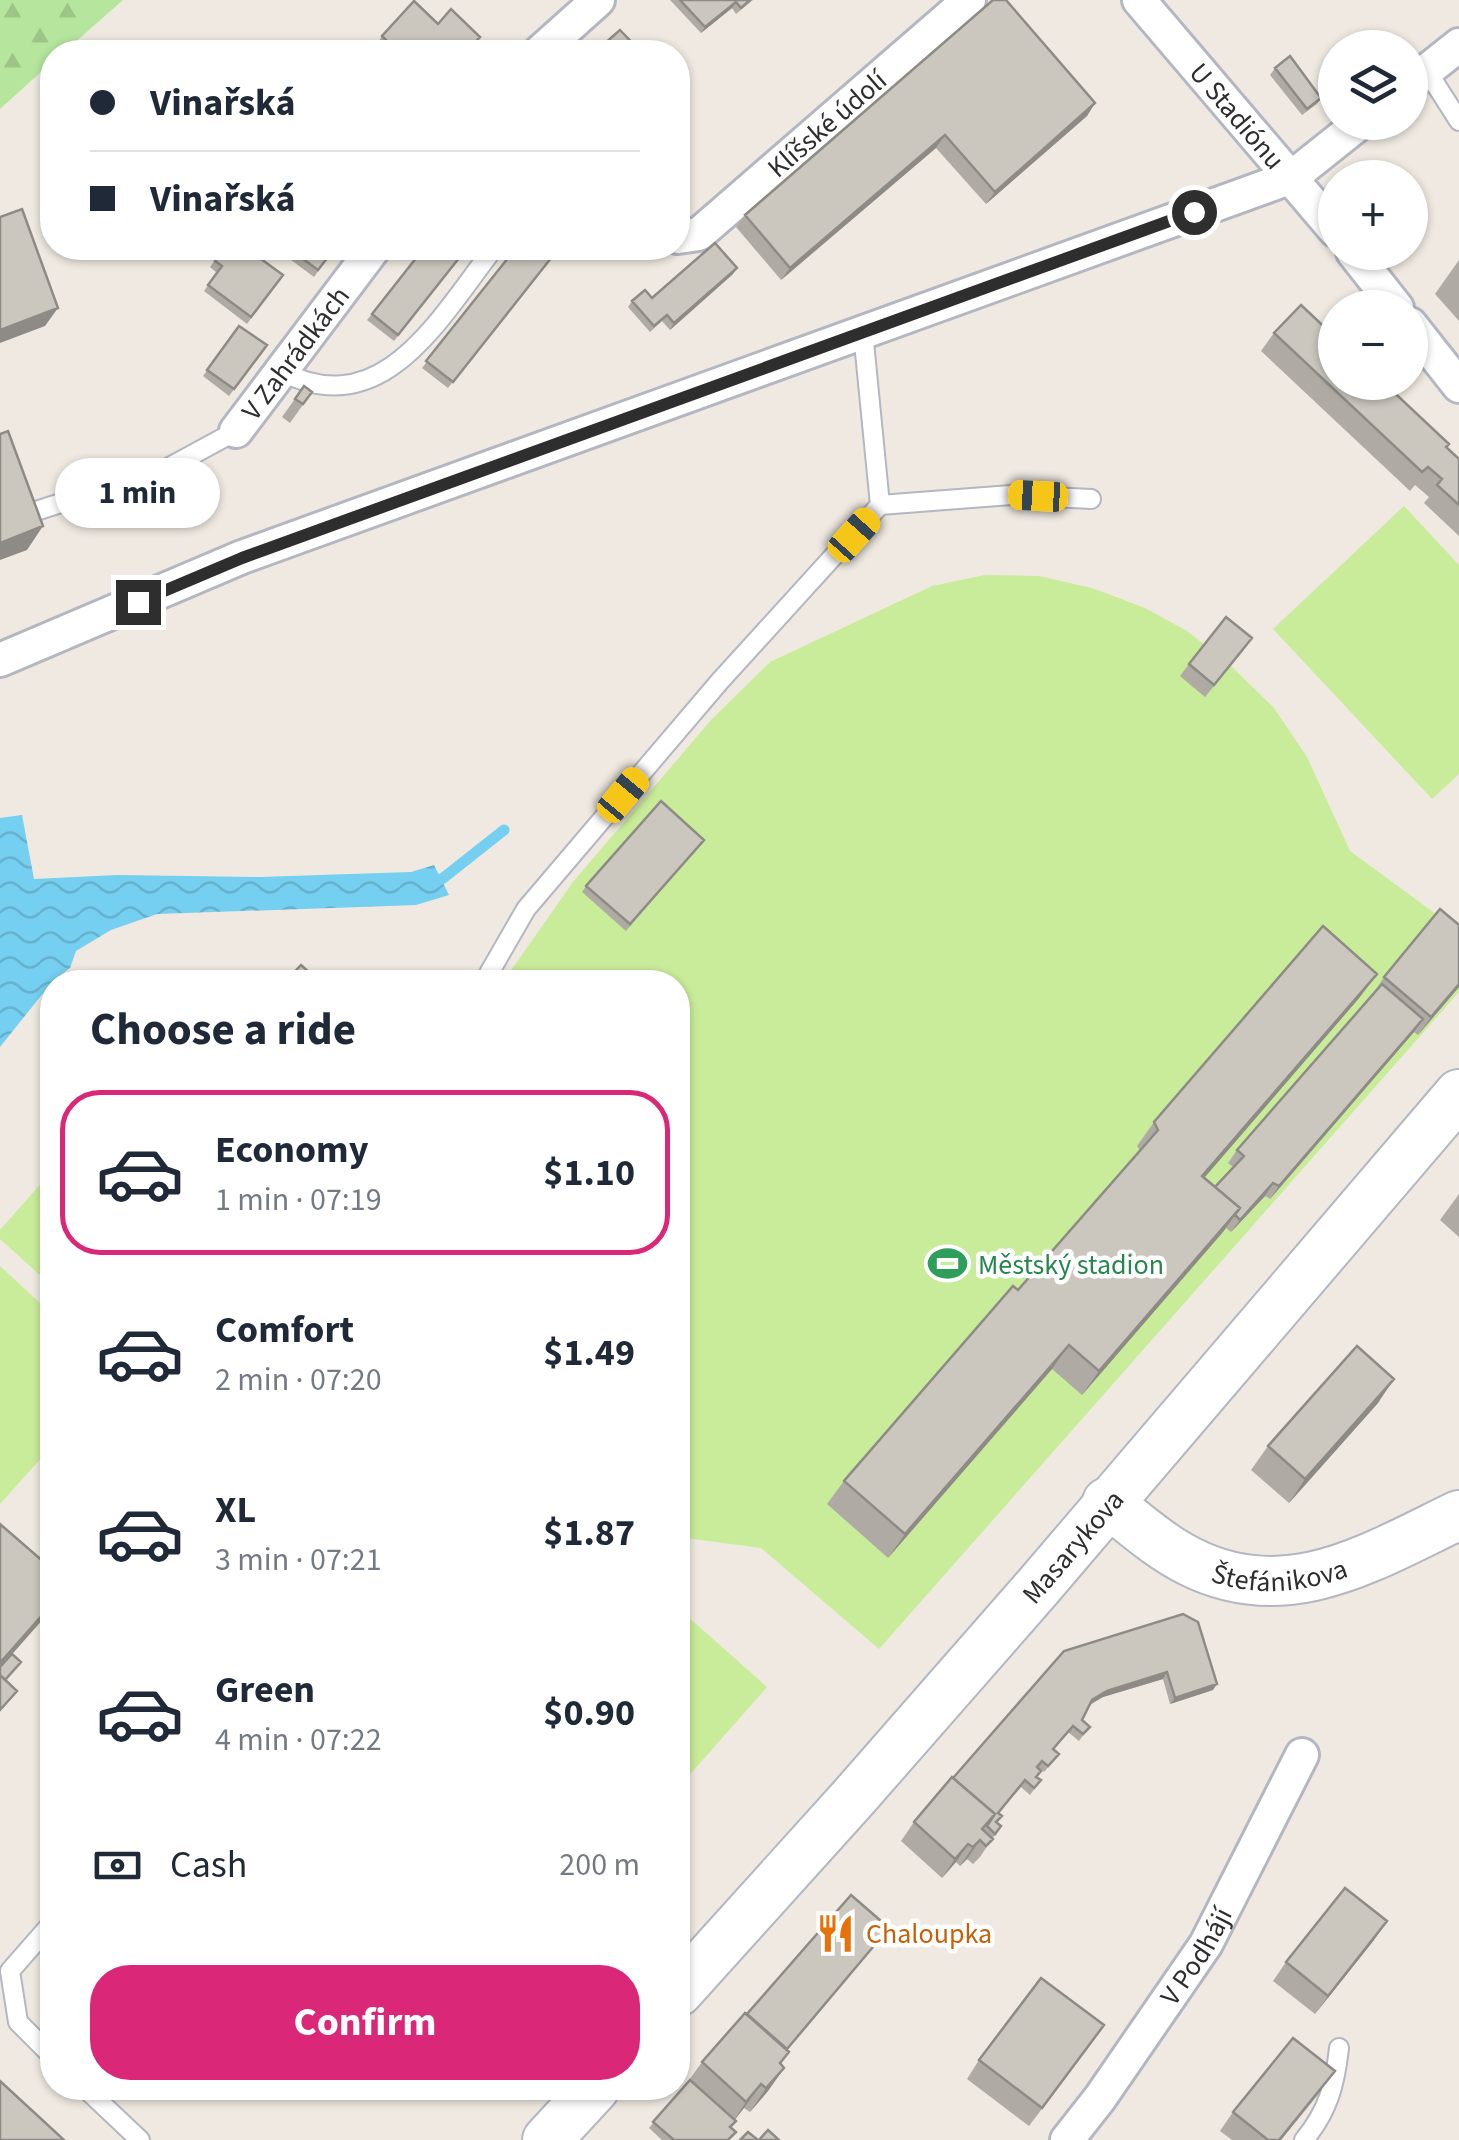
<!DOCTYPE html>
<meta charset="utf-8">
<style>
:root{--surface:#fff;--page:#f2f2f3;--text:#1f2937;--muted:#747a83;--line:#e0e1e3;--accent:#db2777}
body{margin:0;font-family:"Source Sans 3",sans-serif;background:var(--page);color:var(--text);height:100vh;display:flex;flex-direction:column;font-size:38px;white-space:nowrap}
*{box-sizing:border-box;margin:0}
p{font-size:32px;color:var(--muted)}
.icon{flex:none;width:55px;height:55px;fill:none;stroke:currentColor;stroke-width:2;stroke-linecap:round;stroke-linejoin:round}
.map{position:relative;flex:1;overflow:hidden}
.details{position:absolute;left:40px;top:970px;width:650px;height:1130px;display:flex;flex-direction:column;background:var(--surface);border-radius:40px;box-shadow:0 2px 8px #0004}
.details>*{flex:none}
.guide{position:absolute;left:40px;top:40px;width:650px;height:220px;border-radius:40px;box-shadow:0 2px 8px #0004;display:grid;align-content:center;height:220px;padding:0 50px;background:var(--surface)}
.controls{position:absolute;left:1318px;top:30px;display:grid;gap:20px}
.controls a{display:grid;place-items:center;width:110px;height:110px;border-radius:50%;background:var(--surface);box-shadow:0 2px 8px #0004;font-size:50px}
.end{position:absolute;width:45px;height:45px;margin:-22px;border:12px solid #2e2e2e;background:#fff;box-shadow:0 0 0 5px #fff}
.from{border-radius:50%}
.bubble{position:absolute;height:70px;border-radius:35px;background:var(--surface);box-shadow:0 2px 8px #0004;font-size:32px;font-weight:700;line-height:70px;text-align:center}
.car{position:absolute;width:30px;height:60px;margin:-30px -15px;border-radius:12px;box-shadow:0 0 8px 2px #0007;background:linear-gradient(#f5c518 24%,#345 0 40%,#f5c518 0 76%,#345 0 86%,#f5c518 0)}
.guide b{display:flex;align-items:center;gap:35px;height:95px;font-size:38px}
.guide b+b{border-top:2px solid var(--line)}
.guide i{width:25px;height:25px;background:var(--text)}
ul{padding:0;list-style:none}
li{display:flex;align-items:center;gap:30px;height:165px;margin:0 20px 15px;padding:0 30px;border:5px solid transparent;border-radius:40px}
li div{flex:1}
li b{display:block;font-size:38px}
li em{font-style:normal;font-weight:700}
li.on{border-color:var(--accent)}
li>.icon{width:90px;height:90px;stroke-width:1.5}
h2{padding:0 50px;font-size:45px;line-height:120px}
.pay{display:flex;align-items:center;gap:25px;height:110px;padding:0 50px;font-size:38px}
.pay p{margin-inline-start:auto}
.button{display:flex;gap:20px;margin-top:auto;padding:20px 50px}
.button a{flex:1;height:115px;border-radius:40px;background:var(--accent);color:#fff;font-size:40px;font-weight:700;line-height:115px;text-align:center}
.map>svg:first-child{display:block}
.forest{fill:url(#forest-firs)}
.pitch{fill:#c9ec9a}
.water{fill:url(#water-waves)}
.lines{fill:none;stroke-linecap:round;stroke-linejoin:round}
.stream{stroke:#75cff0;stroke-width:11}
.lane-casing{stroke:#b4b7c1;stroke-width:22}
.street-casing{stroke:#b4b7c1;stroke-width:38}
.secondary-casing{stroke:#b4b7c1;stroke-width:52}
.lane{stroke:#fff;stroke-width:18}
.street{stroke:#fff;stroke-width:32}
.secondary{stroke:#fff;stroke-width:48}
.wall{fill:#afaba4}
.shaded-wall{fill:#8e8b86}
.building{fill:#cbc7bf;stroke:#8e8b86;stroke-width:2.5}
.route{stroke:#2e2e2e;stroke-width:12}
.labels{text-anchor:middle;stroke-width:9;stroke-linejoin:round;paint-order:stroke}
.street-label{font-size:28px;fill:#2e2e2e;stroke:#fff}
.leisure-label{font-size:28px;fill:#27864d;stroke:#fff;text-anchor:start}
.food-label{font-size:28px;fill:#c56008;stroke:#fff;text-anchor:start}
</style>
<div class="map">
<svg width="1459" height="2140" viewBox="0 0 1459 2140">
<defs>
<pattern id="forest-firs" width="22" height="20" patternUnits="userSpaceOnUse" patternTransform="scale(2.5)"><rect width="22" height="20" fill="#b6e59e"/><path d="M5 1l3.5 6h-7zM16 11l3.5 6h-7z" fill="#9dc588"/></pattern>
<pattern id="water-waves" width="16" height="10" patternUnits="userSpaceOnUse" patternTransform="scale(2.5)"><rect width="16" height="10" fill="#75cff0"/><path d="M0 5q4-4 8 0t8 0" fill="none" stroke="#66b2ce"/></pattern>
</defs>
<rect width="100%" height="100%" fill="#efe9e1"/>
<path class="forest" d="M0,0H123L64,52H52V62L0,109Z"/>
<path class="pitch" d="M1404,506L1459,565V774L1432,799L1273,629Z
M985,575L1039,576L1092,588L1145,608L1187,631L1228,663L1274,708L1307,757L1350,851L1459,931V992L879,1649L761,1548L678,1537V982H503L573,882L711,720L770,662L932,586Z
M52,1171V1286L0,1239V1230Z
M0,1266L52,1314V1446L0,1504Z
M678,1608L767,1687L678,1788Z"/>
<path class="water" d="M22,815L34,879L117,875L260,877L411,872L434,865L449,895L416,905L157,914L111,930L76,951L70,968L52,982L0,1047V818Z"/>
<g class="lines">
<path class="stream" d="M431,880L442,879L504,830"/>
<defs>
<path id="lane" d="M1427,71L1459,121
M281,371C383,425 440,317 494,248
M880,505L1011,495L1091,499
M36,511L166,469L236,431
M484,982L526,909L720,681L880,505L863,332
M52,1923L10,1971L18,2022L52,2056
M85,2088L140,2140
M1304,2140C1328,2111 1335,2085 1339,2048"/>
<g id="street">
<path id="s1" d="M1139,0L1335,230"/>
<path d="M540,52L598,0"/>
<path d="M1410,84L1459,45"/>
<path id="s2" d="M678,237L699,234L969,0"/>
<path d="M1353,252L1397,308"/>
<path d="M1410,324L1459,386"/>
<path id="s3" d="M236,431L374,248"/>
<path d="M0,660L242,557L1292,177L1361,122"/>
<path id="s4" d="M1067,2140L1100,2098L1206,1944L1302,1755"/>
</g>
<g id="secondary">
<path id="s5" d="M1107,1502C1133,1522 1159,1546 1189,1561C1287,1611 1371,1557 1459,1515"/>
<path id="s6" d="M678,1992L854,1797L1037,1588L1459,1094"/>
<path d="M547,2140L595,2088"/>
</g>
</defs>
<use href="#lane" class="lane-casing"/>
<use href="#street" class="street-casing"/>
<use href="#secondary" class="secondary-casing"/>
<use href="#lane" class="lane"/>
<use href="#street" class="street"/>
<use href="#secondary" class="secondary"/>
</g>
<path class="wall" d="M670,0H753L736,14L732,8L701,33Z
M993,0L1095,103L1087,116L986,204L936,148L781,280L736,227L745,215Z
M438,24L480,37L467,52H387L378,43L382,36Z
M1275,68L1321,98L1317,104L1302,115L1270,75Z
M224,248L283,275L247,324L204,291L217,273L210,267Z
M293,248L331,253L314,277L287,257Z
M467,248L394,341L367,320L372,314Z
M516,248H559L448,388L422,368Z
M1459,260V321L1435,294Z
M733,274L670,330L662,321L650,332L628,307L632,301L652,298Z
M239,326L267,345L229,396L203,376Z
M1274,333L1446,448L1459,459V536L1424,503L1429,497L1415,485L1410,491L1261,351Z
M304,386L312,392L290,423L282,417Z
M1243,651L1205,697L1180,676L1189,664Z
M704,840L626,931L582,892L586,886Z
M1459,925V987L1418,1035L1414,1032L1270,1199L1265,1196L1231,1232L1226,1228L1082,1395L1052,1369L888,1558L827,1504L844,1481L1018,1290L1140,1150L1137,1146L1154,1122L1360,997L1204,1178L1215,1187L1233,1167L1228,1163L1237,1150L1372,996L1384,977Z
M1459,1194V1237L1440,1220Z
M1378,1403L1289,1503L1251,1470L1268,1446Z
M1183,1614L1213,1690L1170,1704L1163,1679L1103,1697L1090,1705L1082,1720L1090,1727L1085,1733L1079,1741L1068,1732L1054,1749L1059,1754L1044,1772L1038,1768L1036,1777L1041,1780L1030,1795L1021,1787L998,1813L997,1823L1001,1826L980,1857L973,1864L967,1859L960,1866L956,1862L942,1878L901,1841L914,1822L953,1778Z
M1374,1940L1315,2014L1273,1981L1286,1962Z
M1091,2044L1029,2126L967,2079L979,2060Z
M787,2050L781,2064L784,2068L768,2091L750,2112L744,2108L734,2120L731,2128L730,2140H662L649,2128L689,2080L702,2062Z
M1322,2090L1281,2140H1232L1220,2131L1233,2112Z"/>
<path class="shaded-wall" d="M736,2L732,8L701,33L705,27Z
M1095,103L1087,116L986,204L995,192Z
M945,135L936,148L781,280L790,268Z
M737,268L733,274L670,330L674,323Z
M58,308L45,326L0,343V330Z
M43,526L27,550L0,560V543Z
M1377,974L1360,997L1186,1199L1202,1176Z
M1459,984V987L1418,1035L1431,1017Z
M1423,1019L1414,1032L1270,1199L1279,1186Z
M1273,1183L1265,1196L1231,1232L1240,1220Z
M1240,1208L1223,1232L1082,1395L1099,1371Z
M1069,1345L1052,1369L888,1558L905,1534Z
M1394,1379L1378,1403L1289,1503L1305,1479Z
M52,1604V1609L0,1668V1663Z
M1167,1672L1163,1679L1103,1697L1087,1706L1092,1700L1107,1691Z
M1217,1684L1213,1690L1170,1704L1175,1698Z
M980,1840L967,1859L960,1866L973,1847Z
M968,1844L956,1862L942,1878L955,1859Z
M1387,1921L1374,1940L1315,2014L1328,1996Z
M784,2068L768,2091L750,2112L766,2088Z
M1335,2071L1281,2140H1279Z
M761,2084L744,2108L730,2126L746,2102Z"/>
<path class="building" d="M680,0H750L741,8L736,2L705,27Z
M993,0H1006L1095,103L995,192L945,135L790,268L745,215Z
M414,1L438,24L451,9L480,37L466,52H398L382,36Z
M620,30L641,52H595Z
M1290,56L1321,98L1307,109L1275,68Z
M22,209L58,308L0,330V217Z
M715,243L737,268L674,323L667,315L654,326L632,301L645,290L652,298Z
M224,248H246L283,275L251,317L208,285L222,266L215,261Z
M293,248H324L331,253L318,270L291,250Z
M424,248H467L398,335L372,314Z
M516,248H559L453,382L426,361Z
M1301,305L1335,337V382H1383L1449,444L1446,447L1459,459V505L1437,485L1442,479L1428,467L1422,472L1274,333Z
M239,326L267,345L234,389L207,370Z
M304,386L312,392L303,404L295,399Z
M8,431L43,526L0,543V434Z
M1226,617L1252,638L1214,685L1189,664Z
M661,801L704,840L630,924L586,886Z
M1440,909L1459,925V984L1431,1017L1384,977Z
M1323,926L1377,974L1202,1176L1240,1208L1099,1371L1069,1345L905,1534L844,1481L1013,1286L1018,1290L1158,1130L1154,1122Z
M301,965L320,982H285Z
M1382,984L1423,1019L1279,1186L1273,1183L1240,1220L1235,1215L1240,1208L1215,1187L1244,1156L1237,1150Z
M1357,1346L1394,1379L1305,1479L1268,1446Z
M0,1524L52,1569V1604L0,1663Z
M1183,1614L1198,1622L1217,1684L1175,1698L1167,1672L1107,1691L1092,1700L1082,1720L1090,1727L1083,1734L1073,1726L1053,1749L1059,1754L1048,1766L1042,1761L1037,1767L1041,1771L1036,1777L1041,1780L1034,1788L1025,1780L998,1813L1002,1816L996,1822L1001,1826L995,1834L987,1826L995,1814L953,1778L1064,1651Z
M12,1654L21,1662L5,1680L0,1675V1667Z
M0,1675L17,1691L0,1710Z
M952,1777L995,1814L982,1829L993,1839L986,1846L980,1840L973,1847L968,1844L955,1859L914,1822Z
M1345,1888L1387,1921L1328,1996L1286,1962Z
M851,1895L889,1928L787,2049L747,2014Z
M1041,1978L1104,2025L1042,2108L979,2060Z
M745,2013L789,2052L780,2063L784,2068L766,2088L761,2084L746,2102L702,2062Z
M1293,2038L1335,2071L1279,2140H1268L1233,2112Z
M690,2080L736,2121L730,2127L736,2132L728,2140H674L653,2122Z
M0,2081L64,2140H0Z
M768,2130L779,2140H759Z
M748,2132L758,2140H740Z"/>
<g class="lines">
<path class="route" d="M138,602L242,558L1194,212"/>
</g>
<defs>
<symbol id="stadium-bare" viewBox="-9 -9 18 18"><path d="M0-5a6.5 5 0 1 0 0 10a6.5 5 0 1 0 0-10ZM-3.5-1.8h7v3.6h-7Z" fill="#2e9e5b" stroke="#fff" stroke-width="2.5" paint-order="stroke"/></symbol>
<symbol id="restaurant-bare" viewBox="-9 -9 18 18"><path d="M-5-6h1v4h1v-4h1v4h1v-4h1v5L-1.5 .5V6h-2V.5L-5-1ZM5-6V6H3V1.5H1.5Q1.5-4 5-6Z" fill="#e8710a" stroke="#fff" stroke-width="2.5" paint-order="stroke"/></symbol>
</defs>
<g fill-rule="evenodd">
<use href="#stadium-bare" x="920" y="1236" width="55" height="55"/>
<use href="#restaurant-bare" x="808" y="1906" width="55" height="55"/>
</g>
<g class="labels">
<g class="street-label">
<text dy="10" stroke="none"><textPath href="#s1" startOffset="152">U Stadiónu</textPath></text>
<text dy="10" stroke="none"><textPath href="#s2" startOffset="190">Klíšské údolí</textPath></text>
<text dy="10" stroke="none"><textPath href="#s3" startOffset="98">V Zahrádkách</textPath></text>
<text dy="10" stroke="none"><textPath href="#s6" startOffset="595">Masarykova</textPath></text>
<text dy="10" stroke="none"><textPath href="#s5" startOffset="195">Štefánikova</textPath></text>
<text dy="10" stroke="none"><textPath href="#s4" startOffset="225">V Podhájí</textPath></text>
</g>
<g class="leisure-label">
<text x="978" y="1274">Městský stadion</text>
</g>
<g class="food-label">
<text x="866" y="1943">Chaloupka</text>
</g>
</g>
</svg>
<div class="controls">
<a><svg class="icon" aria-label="layers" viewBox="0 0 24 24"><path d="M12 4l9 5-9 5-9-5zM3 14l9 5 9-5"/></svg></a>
<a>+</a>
<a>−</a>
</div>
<i class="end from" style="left:1194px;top:212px"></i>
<i class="end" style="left:138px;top:602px"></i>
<div class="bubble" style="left:55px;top:458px;width:165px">1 min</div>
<i class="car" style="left:1038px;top:496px;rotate:273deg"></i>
<i class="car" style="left:854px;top:535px;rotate:42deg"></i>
<i class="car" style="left:623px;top:795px;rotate:40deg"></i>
<div class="guide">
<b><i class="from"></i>Vinařská</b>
<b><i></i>Vinařská</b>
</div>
<section class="details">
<h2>Choose a ride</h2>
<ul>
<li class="on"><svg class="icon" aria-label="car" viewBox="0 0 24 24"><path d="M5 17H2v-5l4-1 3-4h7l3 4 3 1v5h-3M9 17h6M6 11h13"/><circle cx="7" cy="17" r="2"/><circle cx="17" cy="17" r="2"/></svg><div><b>Economy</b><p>1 min · 07:19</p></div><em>$1.10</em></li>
<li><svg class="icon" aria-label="car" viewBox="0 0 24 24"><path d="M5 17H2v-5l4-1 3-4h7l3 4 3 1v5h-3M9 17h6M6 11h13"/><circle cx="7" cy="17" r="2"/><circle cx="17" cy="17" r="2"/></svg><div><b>Comfort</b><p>2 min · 07:20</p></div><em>$1.49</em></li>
<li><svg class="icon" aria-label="car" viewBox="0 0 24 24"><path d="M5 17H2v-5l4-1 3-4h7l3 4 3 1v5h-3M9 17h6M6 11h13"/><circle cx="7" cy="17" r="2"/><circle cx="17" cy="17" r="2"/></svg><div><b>XL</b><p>3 min · 07:21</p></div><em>$1.87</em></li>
<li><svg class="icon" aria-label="car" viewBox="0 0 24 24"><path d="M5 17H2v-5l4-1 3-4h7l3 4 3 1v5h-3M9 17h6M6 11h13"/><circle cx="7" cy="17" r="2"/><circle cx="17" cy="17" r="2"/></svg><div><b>Green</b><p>4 min · 07:22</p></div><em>$0.90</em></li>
</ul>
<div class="pay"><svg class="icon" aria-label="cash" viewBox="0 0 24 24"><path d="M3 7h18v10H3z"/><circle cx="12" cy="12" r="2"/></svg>Cash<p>200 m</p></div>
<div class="button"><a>Confirm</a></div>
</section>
</div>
